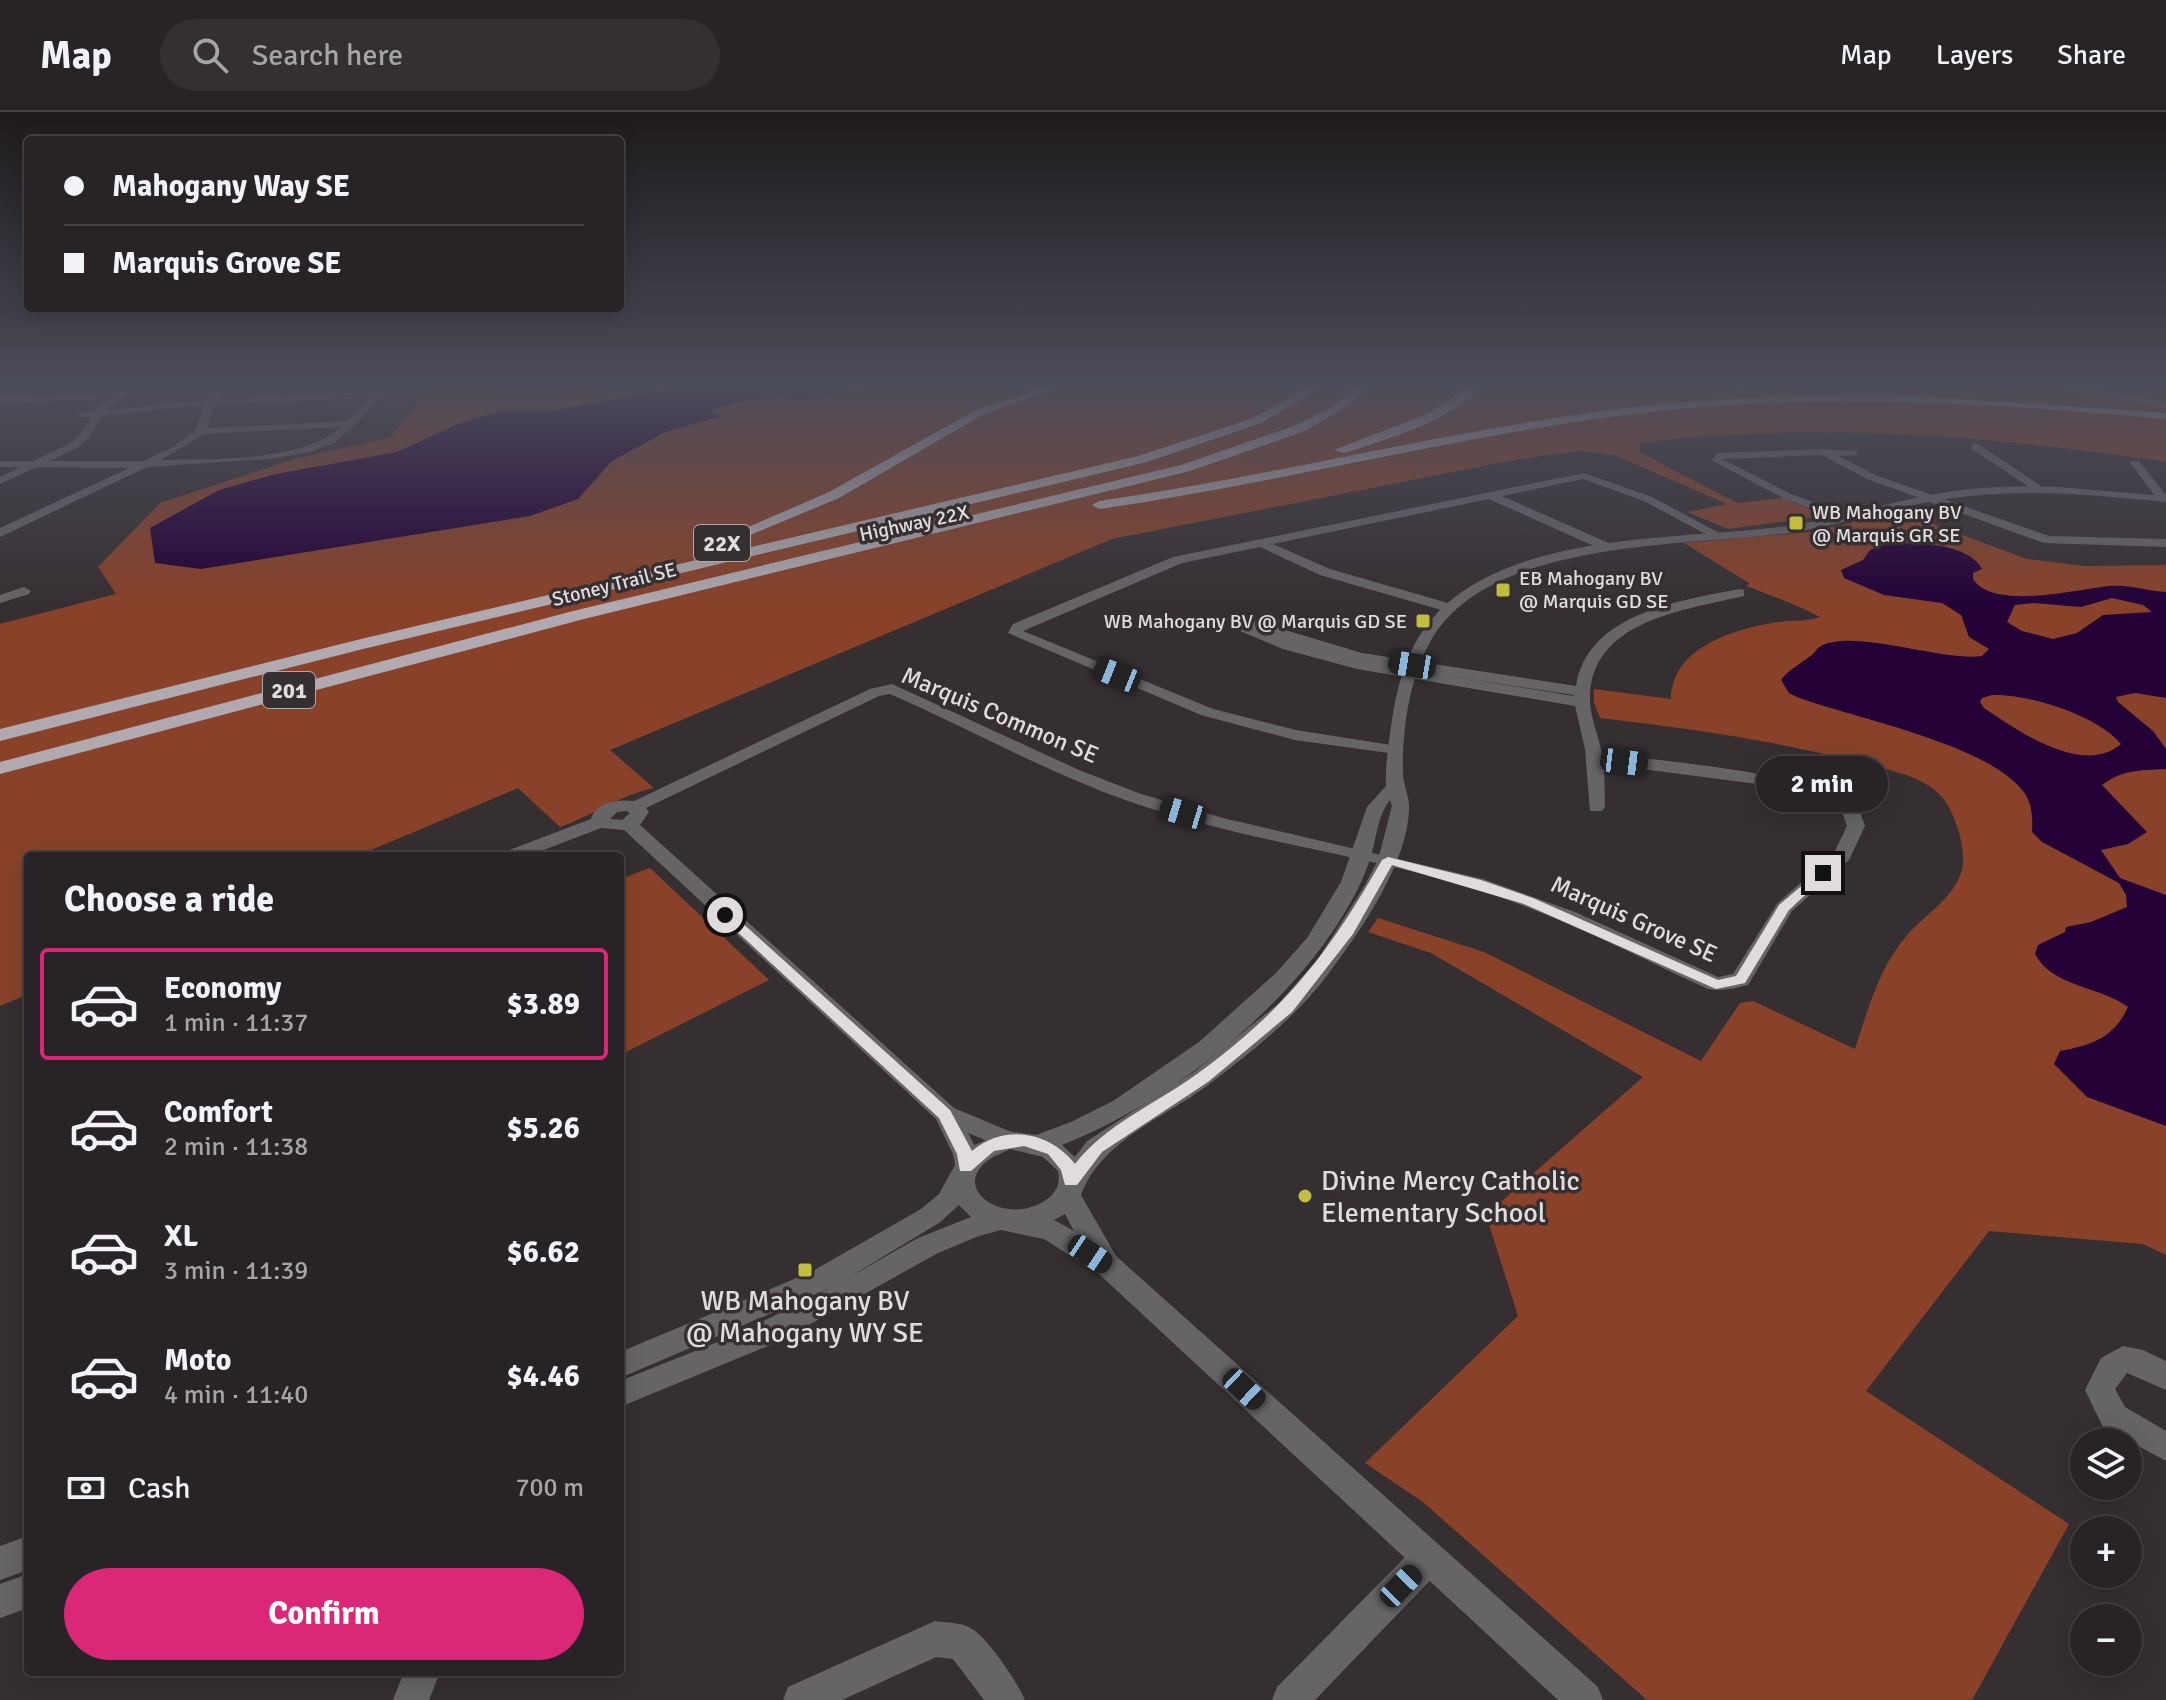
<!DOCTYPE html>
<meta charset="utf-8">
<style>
:root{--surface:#282326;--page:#342f32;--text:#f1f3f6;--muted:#a5a4a7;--line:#444043;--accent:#db2777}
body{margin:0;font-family:Signika,sans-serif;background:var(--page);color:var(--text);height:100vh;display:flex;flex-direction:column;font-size:30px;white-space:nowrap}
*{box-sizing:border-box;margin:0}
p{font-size:26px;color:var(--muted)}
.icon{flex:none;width:44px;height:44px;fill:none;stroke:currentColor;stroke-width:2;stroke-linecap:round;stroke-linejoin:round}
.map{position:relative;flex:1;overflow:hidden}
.drawer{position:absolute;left:24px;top:740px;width:600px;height:824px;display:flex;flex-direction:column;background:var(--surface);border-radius:8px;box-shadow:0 4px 20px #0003,0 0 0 2px var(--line)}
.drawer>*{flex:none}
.guide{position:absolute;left:24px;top:24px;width:600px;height:176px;border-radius:8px;box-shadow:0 4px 20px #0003,0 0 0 2px var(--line);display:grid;align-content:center;height:176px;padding:0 40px;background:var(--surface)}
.controls{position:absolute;left:2070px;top:1316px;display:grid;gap:16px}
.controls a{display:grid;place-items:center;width:72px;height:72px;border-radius:50%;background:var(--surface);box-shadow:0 4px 20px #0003,0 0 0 2px var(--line);font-size:40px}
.end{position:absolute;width:36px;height:36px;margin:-18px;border:10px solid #e0dcdd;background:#111;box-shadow:0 0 0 4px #111}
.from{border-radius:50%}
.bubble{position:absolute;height:56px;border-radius:28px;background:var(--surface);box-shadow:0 4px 20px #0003,0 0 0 2px var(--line);font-size:26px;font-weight:800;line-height:56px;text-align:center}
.car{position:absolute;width:24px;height:48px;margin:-24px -12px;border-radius:10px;box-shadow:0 0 6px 2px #0007;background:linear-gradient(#222 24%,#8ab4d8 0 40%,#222 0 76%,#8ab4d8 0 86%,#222 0)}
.guide b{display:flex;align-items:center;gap:28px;height:76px;font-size:30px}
.guide b+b{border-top:2px solid var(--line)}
.guide i{width:20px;height:20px;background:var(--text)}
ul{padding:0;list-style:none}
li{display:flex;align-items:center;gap:24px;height:112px;margin:0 16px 12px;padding:0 24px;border:4px solid transparent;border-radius:8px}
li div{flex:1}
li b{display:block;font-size:30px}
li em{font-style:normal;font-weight:800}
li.active{border-color:var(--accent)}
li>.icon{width:72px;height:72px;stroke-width:1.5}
h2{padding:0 40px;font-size:36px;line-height:96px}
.pay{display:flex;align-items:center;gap:20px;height:88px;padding:0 40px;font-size:30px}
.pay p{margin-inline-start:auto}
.action{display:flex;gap:16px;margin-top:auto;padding:16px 40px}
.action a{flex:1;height:92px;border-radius:48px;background:var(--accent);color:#fff;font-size:32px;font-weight:800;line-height:92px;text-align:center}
header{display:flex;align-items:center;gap:48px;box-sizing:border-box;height:112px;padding:0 40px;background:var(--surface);border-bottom:2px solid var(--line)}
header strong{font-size:38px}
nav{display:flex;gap:44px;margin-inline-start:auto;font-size:28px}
.search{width:560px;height:72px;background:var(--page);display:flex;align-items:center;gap:20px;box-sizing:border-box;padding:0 28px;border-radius:44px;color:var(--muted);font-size:30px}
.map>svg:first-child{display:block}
.green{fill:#894229}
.water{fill:#230137;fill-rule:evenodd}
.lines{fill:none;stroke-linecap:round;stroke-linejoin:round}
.minor{fill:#676467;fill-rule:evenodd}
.tertiary{fill:#676467;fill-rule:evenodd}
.secondary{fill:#858084;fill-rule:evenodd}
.motorway{fill:#b0a9af;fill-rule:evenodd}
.route{fill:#e0dcdd}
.poi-dot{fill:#c1bd40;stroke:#362f32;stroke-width:3}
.labels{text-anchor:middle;stroke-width:7;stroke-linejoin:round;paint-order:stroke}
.far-poi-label{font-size:20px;fill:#e0dcdd;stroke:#362f32;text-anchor:start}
.far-street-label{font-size:20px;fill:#e0dcdd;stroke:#362f32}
.shield{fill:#362f32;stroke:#ada8aa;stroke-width:2}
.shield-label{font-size:22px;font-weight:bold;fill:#e0dcdd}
.street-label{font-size:24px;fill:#e0dcdd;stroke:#362f32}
.near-poi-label{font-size:28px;fill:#e0dcdd;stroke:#362f32;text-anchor:start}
</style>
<header>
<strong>Map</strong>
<div class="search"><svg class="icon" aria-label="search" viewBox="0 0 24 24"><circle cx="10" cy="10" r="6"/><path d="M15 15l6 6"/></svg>Search here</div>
<nav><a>Map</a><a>Layers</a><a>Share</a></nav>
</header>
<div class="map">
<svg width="2166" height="1588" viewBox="0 0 2166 1588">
<rect width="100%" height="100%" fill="#362f32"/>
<path class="green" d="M432,273H2166V350C1993,324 1815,309 1640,331L1639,340L1737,391L1783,386L1825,404L1728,417L1687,400L1727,392L1614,343L1580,339L1519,347L1112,427L610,638L654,676C620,683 592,704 560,715L518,676L357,744H28V882L0,894V512L116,482L98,455L160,391L294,347L389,326Z
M1901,400L2027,447L2084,454L2166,453V1143L2143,1132L1989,1119L1866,1279L2069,1412L1972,1588H1647L1423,1390L1365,1351L1518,1204L1486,1103L1643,965L1431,841L1368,820L1378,806L1484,840L1701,949L1740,891L1753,889L1855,937C1868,897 1879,855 1908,822C1926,802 1954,786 1962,758C1967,738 1955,699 1941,684C1921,662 1883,657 1857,650C1772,628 1687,616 1600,606L1594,591V577L1671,587C1672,535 1734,517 1778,510C1791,508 1808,510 1820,505C1797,492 1770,484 1747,474L1749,471L1684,431L1809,420Z
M650,756L769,868L620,943V767Z"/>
<path class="water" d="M686,273H865L832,284L797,287L771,283L717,295L710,300L721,304L665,320L612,349L578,387L530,404L201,457L155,451L150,416L219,378L276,362L397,340L460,311L502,299H551Z
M1886,432C1912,430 1968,430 1982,457L1973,461V467C1994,499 2077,477 2110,474C2128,472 2148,479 2166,480V586L2135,581L2116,585L2118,590L2153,619L2166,637V657C2138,659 2124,657 2102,673L2147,720L2128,732L2101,738L2120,766L2166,783V1014L2087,985L2054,952L2060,939C2092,933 2114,926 2128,895C2100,874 2052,875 2035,842L2038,833L2065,820L2066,815L2091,810L2127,795L2126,783L2119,771L2042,730L2032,720C2033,706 2032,690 2023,679C1987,632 1854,606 1797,585L1789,581L1781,568C1789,557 1799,553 1809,545C1813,543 1815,539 1818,536C1847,514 1942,550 1982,544L1989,537L1969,525L1961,503L1942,491L1884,483L1844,466L1841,458L1863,448L1870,438ZM2112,486L2143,493L2152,500L2103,503L2077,521L2053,527L2022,519L2007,510L2015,493L2034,491L2081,495ZM1992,583C2029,582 2097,603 2121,632C2082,665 2017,618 1984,596L1980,590L1982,586Z"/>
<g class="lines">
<path class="minor" d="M222,273H232L216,287L375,280L382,273H391L356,312L334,331L310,340L269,347L147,355L0,425V416L129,356L0,355V349H143L173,335L196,318L204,293L81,306L78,301L206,288ZM370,286L348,309L207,316L214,293ZM342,315C300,350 214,347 161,348L204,322Z
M121,282L118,287L0,291V285Z
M1974,331L1978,332L2047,378L2037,380L1970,336Z
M1824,337L1857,339V343L1839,344L1875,363L2049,424L2166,427V435L2044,431L1867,367L1822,343L1722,347L1791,382L1851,404L1853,407L1847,411L1783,386L1711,348L1718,341Z
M2131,349H2139L2166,383V390L2159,389L2130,351Z
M1584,361L1652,385L1723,423L1713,426L1644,389L1583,367L1502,384L1611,432V438H1603L1489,387L1273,432L1330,457L1455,493V499H1445L1320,463L1260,435L1182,451L1023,519L1213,597L1296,618L1397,634L1403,635V643L1295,628L1201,603L1008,521L1013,512L1173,445Z
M24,475L31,479L29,482L0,491V483Z
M1739,477L1744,478V484C1686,498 1589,508 1590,588C1590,606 1599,624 1602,642C1650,647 1828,663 1858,694L1865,714L1849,748L1792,799L1748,873C1735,876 1721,880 1708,877C1630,841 1552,800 1469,775C1356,741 1239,728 1128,689C1046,660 970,617 890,582L879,584L646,696L649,700L640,713L954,996L1016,1022L1019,1028L1016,1034L1007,1037L968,1021C975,1035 983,1046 975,1061L966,1064L957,1061L953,1042L936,1007L624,718L601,716L528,744H502L504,740L591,707C596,690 618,687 634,689L870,577L892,572L1079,658L1141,682L1223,706L1483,767L1575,800L1718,865L1733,862L1777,792L1834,741L1847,714L1841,697L1757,672L1604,652L1605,695L1602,699H1590L1585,637L1575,594L1357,557L1283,537L1233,516L1255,509L1362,541L1576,574C1588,501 1679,489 1739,477ZM1449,564L1574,583V584ZM626,699L630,701L622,708L610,707L617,700Z
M2123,1234L2143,1238L2166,1249V1278L2127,1261L2115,1277L2125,1295L2166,1319V1349L2103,1315L2085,1278L2101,1246Z
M1428,1429L1440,1434L1445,1446L1440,1458L1315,1588H1272L1277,1575L1416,1434Z
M935,1509C947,1511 962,1510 972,1517C988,1526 1018,1571 1025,1588H984L953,1547L936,1545L842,1588H783L788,1575Z
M404,1560H440L429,1588H393Z"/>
<path class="tertiary" d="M130,273H140L105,298L89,326L77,336L0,372V365L69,332L81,322L98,294Z
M2058,375L2166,384V390C2095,383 2024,376 1953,386C1897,393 1844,413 1788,421C1686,435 1485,426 1429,532C1409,568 1402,620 1403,661C1403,673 1410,686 1409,697C1408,748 1364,814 1334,854C1302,900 1256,936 1212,970C1167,1005 1102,1027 1081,1083L1116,1144L1598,1575L1603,1588H1558L1099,1162L1044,1127L1001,1118L979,1124L938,1141L780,1229L620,1295V1269L735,1223L830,1176L620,1266V1240L811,1160L921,1097L939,1082L956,1051L970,1035L1007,1019L1036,1023L1071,1010L1113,989L1199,930L1276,861L1307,826L1341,770L1367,695L1386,674C1385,652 1389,630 1392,608C1397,576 1405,544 1424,517C1495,417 1680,429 1788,414C1842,406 1894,388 1948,380C1985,374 2021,374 2058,375ZM1390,688L1392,694L1378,748L1365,773L1318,847L1279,891L1194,960L1087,1029L1075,1045L1062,1033C1169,991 1290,896 1348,795C1358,778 1367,759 1372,740C1377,722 1378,703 1390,688ZM1010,1037L1043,1045L1058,1059C1061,1073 1055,1083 1043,1090C1004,1113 951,1078 987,1049C993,1044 1003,1041 1010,1037ZM959,1093L971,1105L918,1126L846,1167L939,1111ZM1065,1102L1074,1119L1054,1108Z
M28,1424V1458L0,1468V1434Z
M28,1462V1496L0,1506V1472Z"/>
<path class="secondary" d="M2042,273H2063L2166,290V296Z"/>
<path class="motorway" d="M1049,273H1065L982,303L839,386L719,436L707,433L829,380L974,299Z
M1313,273H1326L1261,311L1147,350L363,537L0,629V617L361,527L1138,344L1253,306Z
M1360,273H1372L1340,299L1302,320L1190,359L584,507L0,662V650L573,499L1181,353L1294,314L1332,295Z
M1473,273H1485C1449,309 1392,326 1344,341L1334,338L1427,302Z
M1699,273H1749V274L1744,277Z
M1904,283L2166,301V307C1991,291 1816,280 1641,301C1459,323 1281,371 1099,397L1092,393L1099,389C1281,363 1460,315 1643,294C1730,285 1816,282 1904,283Z"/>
</g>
<linearGradient id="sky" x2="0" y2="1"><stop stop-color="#1e1a1c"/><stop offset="0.55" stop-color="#4c4d5a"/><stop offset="1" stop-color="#4c4d5a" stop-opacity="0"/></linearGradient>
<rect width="2166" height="495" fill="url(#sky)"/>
<path class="route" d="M1388,745L1481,768L1533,786L1718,868L1736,864L1779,793L1819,759L1829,761L1789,798L1745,871L1716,877L1524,792L1392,753L1353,822L1292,900L1208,970L1102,1040L1077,1073H1065L1061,1058L1048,1042L1024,1034L994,1039L971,1059H960L957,1042L939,1006L719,803L730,800L950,998L972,1039C1005,1011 1050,1020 1075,1052C1106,1012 1156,992 1197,962C1284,899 1329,841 1382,748Z"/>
<g class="poi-dot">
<rect x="1788" y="403" width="16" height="16" rx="4"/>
<rect x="1495" y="470" width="16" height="16" rx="4"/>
<rect x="1415" y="501" width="16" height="16" rx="4"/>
<circle cx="1305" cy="1084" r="8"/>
<rect x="797" y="1150" width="16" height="16" rx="4"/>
</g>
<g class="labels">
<g class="far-poi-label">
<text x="1812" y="407">WB Mahogany BV<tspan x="1812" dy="23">@ Marquis GR SE</tspan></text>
<text x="1519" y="473">EB Mahogany BV<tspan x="1519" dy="23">@ Marquis GD SE</tspan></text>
<text x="1407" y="516" text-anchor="end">WB Mahogany BV @ Marquis GD SE</text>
</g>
<g class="far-street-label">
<text transform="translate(914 411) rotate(-12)" y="7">Highway 22X</text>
<text transform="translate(614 472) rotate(-14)" y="7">Stoney Trail SE</text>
</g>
<g class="shield">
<rect x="694" y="413" width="56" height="36" rx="6"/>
<rect x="263" y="560" width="52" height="36" rx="6"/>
</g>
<g class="shield-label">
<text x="722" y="439">22X</text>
<text x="289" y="586">201</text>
</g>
<g class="street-label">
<text transform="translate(1000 603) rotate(23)" y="8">Marquis Common SE</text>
<text transform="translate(1634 807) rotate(24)" y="8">Marquis Grove SE</text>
</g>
<g class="near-poi-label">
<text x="1321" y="1078">Divine Mercy Catholic<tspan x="1321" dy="32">Elementary School</tspan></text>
<text x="805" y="1198" text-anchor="middle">WB Mahogany BV<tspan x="805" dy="32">@ Mahogany WY SE</tspan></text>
</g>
</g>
</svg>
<div class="controls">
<a><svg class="icon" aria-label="layers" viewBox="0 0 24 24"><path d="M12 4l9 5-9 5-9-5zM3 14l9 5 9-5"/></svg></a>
<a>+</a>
<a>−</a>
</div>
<i class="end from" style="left:725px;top:803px"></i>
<i class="end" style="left:1823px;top:761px"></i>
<div class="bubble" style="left:1756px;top:644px;width:132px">2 min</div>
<i class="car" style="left:1412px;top:553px;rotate:279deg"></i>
<i class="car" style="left:1117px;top:563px;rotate:292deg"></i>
<i class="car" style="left:1624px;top:650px;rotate:97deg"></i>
<i class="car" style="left:1183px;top:701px;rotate:287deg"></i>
<i class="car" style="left:1090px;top:1142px;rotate:124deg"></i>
<i class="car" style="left:1244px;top:1277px;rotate:133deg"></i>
<i class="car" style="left:1401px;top:1474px;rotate:44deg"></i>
<div class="guide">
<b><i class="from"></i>Mahogany Way SE</b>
<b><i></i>Marquis Grove SE</b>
</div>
<section class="drawer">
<h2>Choose a ride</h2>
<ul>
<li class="active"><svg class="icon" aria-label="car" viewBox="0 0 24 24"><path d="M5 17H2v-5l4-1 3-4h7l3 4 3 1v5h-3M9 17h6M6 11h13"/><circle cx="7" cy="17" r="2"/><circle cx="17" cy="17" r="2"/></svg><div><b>Economy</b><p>1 min · 11:37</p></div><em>$3.89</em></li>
<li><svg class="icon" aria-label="car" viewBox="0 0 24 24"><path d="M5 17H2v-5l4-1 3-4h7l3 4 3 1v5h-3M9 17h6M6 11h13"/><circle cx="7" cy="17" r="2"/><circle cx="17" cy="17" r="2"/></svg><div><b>Comfort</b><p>2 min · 11:38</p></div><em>$5.26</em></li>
<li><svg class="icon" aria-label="car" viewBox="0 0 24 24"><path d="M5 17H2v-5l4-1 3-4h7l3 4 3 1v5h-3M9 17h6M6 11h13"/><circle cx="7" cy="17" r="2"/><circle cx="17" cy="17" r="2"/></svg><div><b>XL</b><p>3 min · 11:39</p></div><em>$6.62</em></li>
<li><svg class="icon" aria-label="car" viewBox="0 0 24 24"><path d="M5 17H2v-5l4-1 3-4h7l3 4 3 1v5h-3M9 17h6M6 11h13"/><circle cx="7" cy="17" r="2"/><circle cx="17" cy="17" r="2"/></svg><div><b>Moto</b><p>4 min · 11:40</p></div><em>$4.46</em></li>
</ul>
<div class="pay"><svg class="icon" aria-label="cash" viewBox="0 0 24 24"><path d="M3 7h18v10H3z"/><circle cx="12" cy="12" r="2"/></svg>Cash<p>700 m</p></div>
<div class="action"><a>Confirm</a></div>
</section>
</div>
